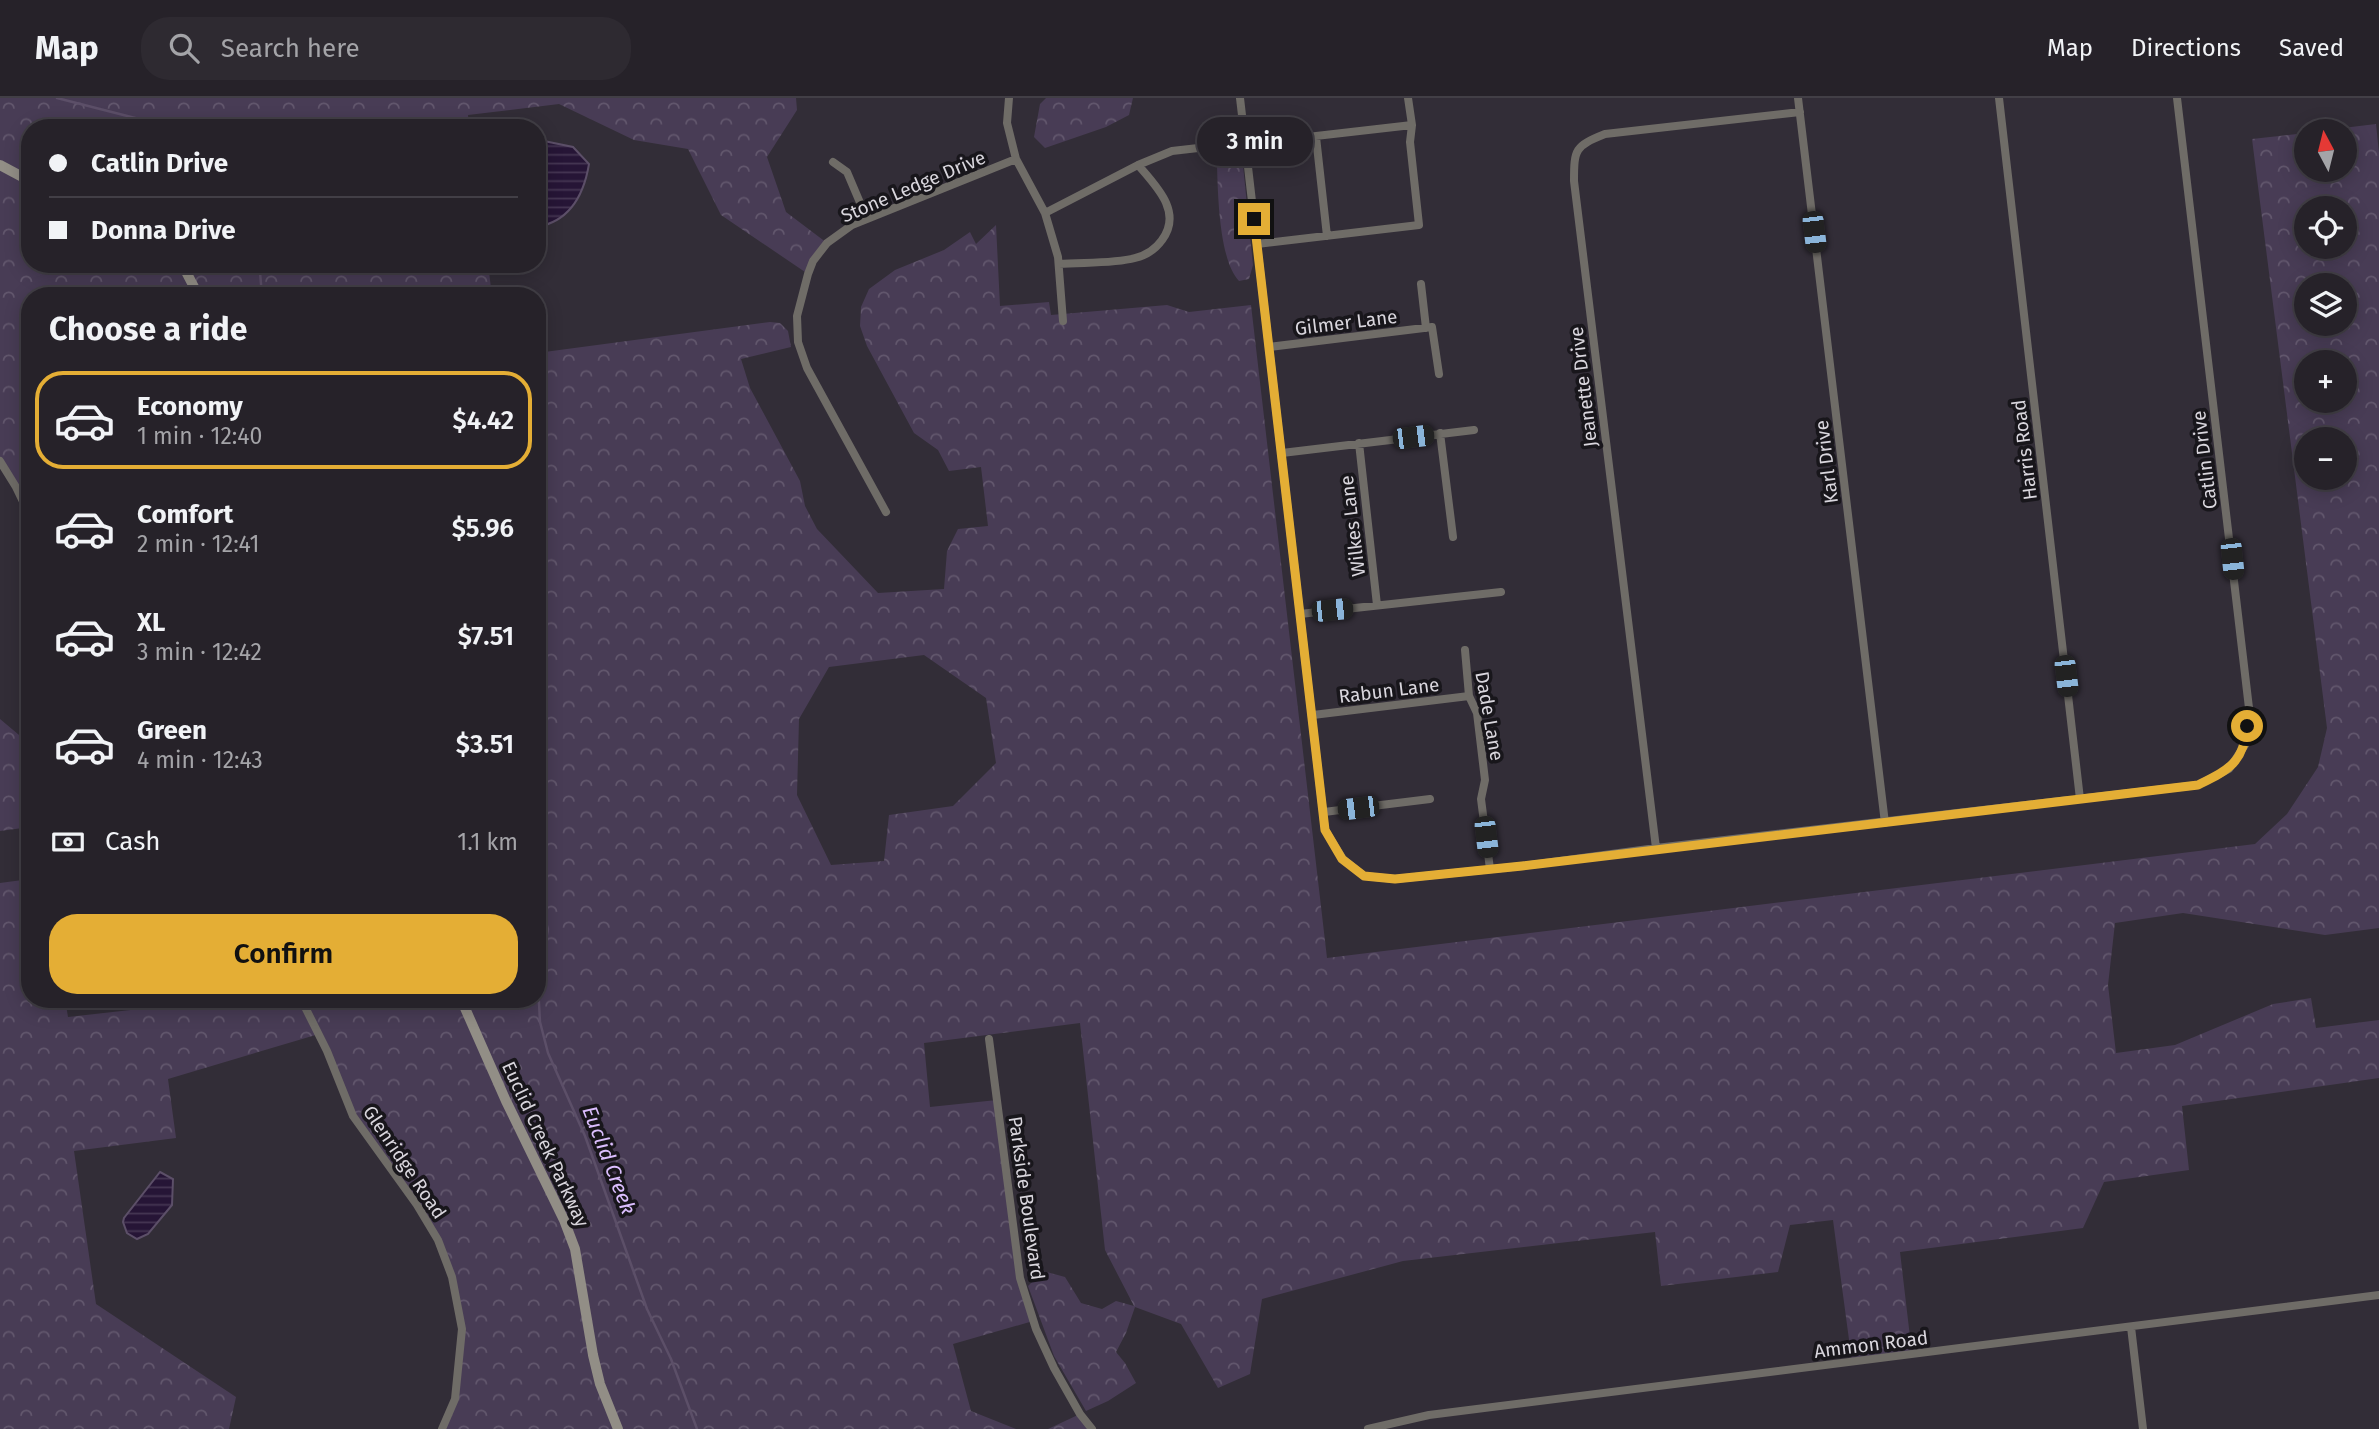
<!DOCTYPE html>
<meta charset="utf-8">
<style>
:root{--surface:#262229;--page:#2e2a31;--text:#f1f3f6;--muted:#a4a4a8;--line:#423f46;--accent:#e4ae35}
body{margin:0;font-family:"Fira Sans",sans-serif;background:var(--page);color:var(--text);height:100vh;display:flex;flex-direction:column;font-size:26px;white-space:nowrap}
*{box-sizing:border-box;margin:0}
p{font-size:23px;color:var(--muted)}
.icon{flex:none;width:38px;height:38px;fill:none;stroke:currentColor;stroke-width:2;stroke-linecap:round;stroke-linejoin:round}
.map{position:relative;flex:1;overflow:hidden}
.side{position:absolute;left:21px;top:189px;width:525px;height:721px;display:flex;flex-direction:column;background:var(--surface);border-radius:28px;box-shadow:0 4px 18px #0003,0 0 0 2px var(--line)}
.side>*{flex:none}
.banner{position:absolute;left:21px;top:21px;width:525px;height:154px;border-radius:28px;box-shadow:0 4px 18px #0003,0 0 0 2px var(--line);display:grid;align-content:center;height:154px;padding:0 28px;background:var(--surface)}
.needle{width:46px;rotate:353deg}
.fabs{position:absolute;left:2294px;top:21px;display:grid;gap:14px}
.fabs a{display:grid;place-items:center;width:63px;height:63px;border-radius:50%;background:var(--surface);box-shadow:0 4px 18px #0003,0 0 0 2px var(--line);font-size:35px}
.end{position:absolute;width:32px;height:32px;margin:-16px;border:9px solid #e4ae35;background:#111;box-shadow:0 0 0 4px #111}
.from{border-radius:50%}
.bubble{position:absolute;height:49px;border-radius:24px;background:var(--surface);box-shadow:0 4px 18px #0003,0 0 0 2px var(--line);font-size:23px;font-weight:600;line-height:49px;text-align:center}
.car{position:absolute;width:21px;height:42px;margin:-21px -10px;border-radius:9px;box-shadow:0 0 5px 2px #0007;background:linear-gradient(#222 24%,#8ab4d8 0 40%,#222 0 76%,#8ab4d8 0 86%,#222 0)}
.banner b{display:flex;align-items:center;gap:24px;height:66px;font-size:26px}
.banner b+b{border-top:2px solid var(--line)}
.banner i{width:18px;height:18px;background:var(--text)}
ul{padding:0;list-style:none}
li{display:flex;align-items:center;gap:21px;height:98px;margin:0 14px 10px;padding:0 14px;border:4px solid transparent;border-radius:28px}
li div{flex:1}
li b{display:block;font-size:26px}
li em{font-style:normal;font-weight:600}
li.selected{border-color:var(--accent)}
li>.icon{width:63px;height:63px;stroke-width:1.5}
h2{padding:0 28px;font-size:32px;line-height:84px}
.pay{display:flex;align-items:center;gap:18px;height:77px;padding:0 28px;font-size:26px}
.pay p{margin-inline-start:auto}
.button{display:flex;gap:14px;margin-top:auto;padding:14px 28px}
.button a{flex:1;height:80px;border-radius:28px;background:var(--accent);color:#111;font-size:28px;font-weight:600;line-height:80px;text-align:center}
header{display:flex;align-items:center;gap:42px;box-sizing:border-box;height:98px;padding:0 35px;background:var(--surface);border-bottom:2px solid var(--line)}
header strong{font-size:33px}
nav{display:flex;gap:38px;margin-inline-start:auto;font-size:24px}
.search{width:490px;height:63px;background:var(--page);display:flex;align-items:center;gap:18px;box-sizing:border-box;padding:0 24px;border-radius:28px;color:var(--muted);font-size:26px}
.map>svg:first-child{display:block}
.forest{fill:url(#forest-crowns);fill-rule:evenodd}
.water{fill:url(#water-rules);stroke:#5c4f68;stroke-width:2}
.lines{fill:none;stroke-linecap:round;stroke-linejoin:round}
.stream{stroke:#5c4f68;stroke-width:2.5}
.street{stroke:#6f6c67;stroke-width:8}
.secondary{stroke:#928e86;stroke-width:10}
.route{stroke:#e4ae35;stroke-width:9}
.labels{text-anchor:middle;stroke-width:7;stroke-linejoin:round;paint-order:stroke}
.street-label{font-size:19px;fill:#d9d6dd;stroke:#18161b}
.water-label{font-size:21px;font-style:italic;fill:#dbbefe;stroke:#18161b}
</style>
<header>
<strong>Map</strong>
<div class="search"><svg class="icon" aria-label="search" viewBox="0 0 24 24"><circle cx="10" cy="10" r="6"/><path d="M15 15l6 6"/></svg>Search here</div>
<nav><a>Map</a><a>Directions</a><a>Saved</a></nav>
</header>
<div class="map">
<svg width="2379" height="1331" viewBox="0 0 2379 1331">
<defs>
<pattern id="forest-crowns" width="20" height="18" patternUnits="userSpaceOnUse" patternTransform="scale(1.75)"><rect width="20" height="18" fill="#483c55"/><path d="M2 6a3 3 0 1 1 6 0M12 15a3 3 0 1 1 6 0" fill="none" stroke="#62576d"/></pattern>
<pattern id="water-rules" width="6" height="5" patternUnits="userSpaceOnUse" patternTransform="scale(1.75)"><rect width="6" height="5" fill="#261536"/><path d="M0 2.5h6" fill="none" stroke="#453653"/></pattern>
</defs>
<rect width="100%" height="100%" fill="#322d37"/>
<path class="forest" d="M0,0H796L797,12L767,59L786,114L827,145L808,176L721,117L688,51L634,42L559,6L468,17L469,30H30V166H488L492,198H30V418L0,363Z
M1046,0H1133L1129,17L1106,29L1045,50L1034,39L1040,6Z
M2376,26L2379,55V830L2325,837L2183,815L2115,825L2108,887L2116,955L2175,947L2273,906L2311,900L2316,930L2379,922V980L2182,1008L2189,1072L2104,1084L2083,1130L1900,1154L1912,1256L1852,1264L1833,1122L1790,1127L1778,1174L1661,1188L1655,1134L1403,1163L1262,1201L1250,1276L1218,1290L1181,1226L1135,1209L1126,1235L1116,1254L1125,1265L1136,1285L1108,1303L1086,1313L1054,1258L1028,1188L1043,1173L1065,1179L1081,1205L1102,1211L1116,1203L1134,1208L1105,1152L1080,925L924,945L930,1009L997,1002L1020,1180L1033,1223L953,1246L971,1313L1016,1331H442L455,1301L462,1231L452,1179L438,1142L363,1033L319,936L168,981L176,1040L74,1053L96,1206L236,1299L229,1331H0V785L30,781V901H65L68,919L229,901H537V255L770,224L780,225L788,233L791,249L741,261L750,290L800,383L805,408L817,431L878,495L944,491L947,453L958,431L988,428L981,369L949,373L938,352L914,335L867,248L860,228L861,209L869,191L895,172L944,152L970,134L976,146L996,127L1000,208L1049,204L1051,217L1167,207L1189,214L1251,207L1327,860L2255,746L2287,716L2318,669L2327,630L2252,41L2306,35V72H2345V33H2318ZM2306,110H2345V149H2306ZM2306,187H2345V226H2306ZM2306,264H2345V303H2306ZM2306,341H2345V380H2306ZM924,557L986,600L996,665L953,708L889,717L884,763L831,767L797,697L799,621L829,569Z
M1233,52L1243,67L1253,167L1249,181L1239,183C1219,162 1218,96 1217,67Z
M0,621L25,642L30,675V729L0,733Z
M1080,1316L1092,1331H1048Z"/>
<path class="water" d="M544,43L573,49L589,66C584,96 571,123 537,129V45Z
M160,1074L173,1081L172,1107L148,1136L137,1141L127,1135L123,1124L124,1120Z"/>
<g class="lines">
<path class="stream" d="M57,0L143,22L153,30
M256,166L260,174L262,198
M537,798L548,831L538,886L540,924L548,955L585,1038L647,1211L671,1261L697,1331"/>
<path class="street" d="M1009,0L1007,25L1016,61L1045,115L1058,159L1063,223
M1240,0L1325,732L1343,761L1364,778L1395,781L1522,768L1656,750L2198,687L2229,671L2245,647L2249,610L2177,0
M1798,0L1885,725
M1999,0L2080,701
M1316,39L1327,138
M1245,46L1412,27
M833,64L847,74L867,121
M1045,115L1138,67L1172,53L1207,49
M1257,146L1419,127L1410,44L1412,27L1408,0
M1059,166C1082,164 1113,166 1135,160C1147,157 1155,152 1162,142C1183,114 1156,88 1138,67
M1421,186L1426,230
M1269,249L1432,229L1439,276
M1440,335L1453,439
M1359,345L1377,507
M1282,355L1474,332
M0,363L16,389L30,418
M886,414L807,270L798,244L797,218L808,176L813,163L827,145L852,127L1016,61
M1300,516L1501,494
M1465,552L1469,598L1477,615L1485,682L1481,701L1490,771
M1313,617L1469,598
M1324,714L1430,701
M1656,750L1574,83C1574,51 1575,48 1605,36L1800,14
M301,901L327,953L353,1018L417,1107L438,1142L452,1179L462,1231L455,1301L442,1331
M989,941L1020,1180L1036,1231L1054,1270L1080,1316L1092,1331
M2131,1229L2143,1331
M1368,1331L1429,1317L2379,1197"/>
<path class="secondary" d="M0,67L30,83
M182,166L194,189L196,198
M461,901L506,1003L564,1122L575,1151L593,1257L600,1286L618,1331"/>
</g>
<g class="lines">
<path class="route" d="M1254,121L1325,732L1342,761L1364,778L1395,781L1522,768L2198,687C2228,672 2244,665 2247,628"/>
</g>
<g class="labels">
<g class="street-label">
<text transform="translate(913 88) rotate(-23)" y="7">Stone Ledge Drive</text>
<text transform="translate(1346 224) rotate(-7)" y="7">Gilmer Lane</text>
<text transform="translate(1583 289) rotate(-97)" y="7">Jeanette Drive</text>
<text transform="translate(2024 352) rotate(-97)" y="7">Harris Road</text>
<text transform="translate(2204 362) rotate(-97)" y="7">Catlin Drive</text>
<text transform="translate(1826 364) rotate(-97)" y="7">Karl Drive</text>
<text transform="translate(1352 428) rotate(-97)" y="7">Wilkes Lane</text>
<text transform="translate(1389 592) rotate(-7)" y="7">Rabun Lane</text>
<text transform="translate(1490 618) rotate(80)" y="7">Dade Lane</text>
<text transform="translate(546 1046) rotate(65)" y="7">Euclid Creek Parkway</text>
<text transform="translate(405 1064) rotate(56)" y="7">Glenridge Road</text>
<text transform="translate(1027 1100) rotate(82)" y="7">Parkside Boulevard</text>
<text transform="translate(1871 1246) rotate(-7)" y="7">Ammon Road</text>
</g>
<g class="water-label">
<text transform="translate(609 1062) rotate(69)" y="7">Euclid Creek</text>
</g>
</g>
</svg>
<div class="fabs">
<a><svg class="needle" viewBox="-14 -14 28 28"><path d="M0-13l5 13h-10z" fill="#e53935"/><path d="M0 13l5-13h-10z" fill="#a4a4a8"/></svg></a>
<a><svg class="icon" aria-label="locate" viewBox="0 0 24 24"><circle cx="12" cy="12" r="6"/><path d="M12 2v4M12 18v4M2 12h4M18 12h4"/></svg></a>
<a><svg class="icon" aria-label="layers" viewBox="0 0 24 24"><path d="M12 4l9 5-9 5-9-5zM3 14l9 5 9-5"/></svg></a>
<a>+</a>
<a>−</a>
</div>
<i class="end from" style="left:2247px;top:628px"></i>
<i class="end" style="left:1254px;top:121px"></i>
<div class="bubble" style="left:1197px;top:19px;width:116px">3 min</div>
<i class="car" style="left:1814px;top:134px;rotate:173deg"></i>
<i class="car" style="left:1413px;top:339px;rotate:83deg"></i>
<i class="car" style="left:2232px;top:461px;rotate:174deg"></i>
<i class="car" style="left:1332px;top:512px;rotate:84deg"></i>
<i class="car" style="left:2066px;top:578px;rotate:173deg"></i>
<i class="car" style="left:1358px;top:710px;rotate:263deg"></i>
<i class="car" style="left:1486px;top:739px;rotate:173deg"></i>
<div class="banner">
<b><i class="from"></i>Catlin Drive</b>
<b><i></i>Donna Drive</b>
</div>
<section class="side">
<h2>Choose a ride</h2>
<ul>
<li class="selected"><svg class="icon" aria-label="car" viewBox="0 0 24 24"><path d="M5 17H2v-5l4-1 3-4h7l3 4 3 1v5h-3M9 17h6M6 11h13"/><circle cx="7" cy="17" r="2"/><circle cx="17" cy="17" r="2"/></svg><div><b>Economy</b><p>1 min · 12:40</p></div><em>$4.42</em></li>
<li><svg class="icon" aria-label="car" viewBox="0 0 24 24"><path d="M5 17H2v-5l4-1 3-4h7l3 4 3 1v5h-3M9 17h6M6 11h13"/><circle cx="7" cy="17" r="2"/><circle cx="17" cy="17" r="2"/></svg><div><b>Comfort</b><p>2 min · 12:41</p></div><em>$5.96</em></li>
<li><svg class="icon" aria-label="car" viewBox="0 0 24 24"><path d="M5 17H2v-5l4-1 3-4h7l3 4 3 1v5h-3M9 17h6M6 11h13"/><circle cx="7" cy="17" r="2"/><circle cx="17" cy="17" r="2"/></svg><div><b>XL</b><p>3 min · 12:42</p></div><em>$7.51</em></li>
<li><svg class="icon" aria-label="car" viewBox="0 0 24 24"><path d="M5 17H2v-5l4-1 3-4h7l3 4 3 1v5h-3M9 17h6M6 11h13"/><circle cx="7" cy="17" r="2"/><circle cx="17" cy="17" r="2"/></svg><div><b>Green</b><p>4 min · 12:43</p></div><em>$3.51</em></li>
</ul>
<div class="pay"><svg class="icon" aria-label="cash" viewBox="0 0 24 24"><path d="M3 7h18v10H3z"/><circle cx="12" cy="12" r="2"/></svg>Cash<p>1.1 km</p></div>
<div class="button"><a>Confirm</a></div>
</section>
</div>
